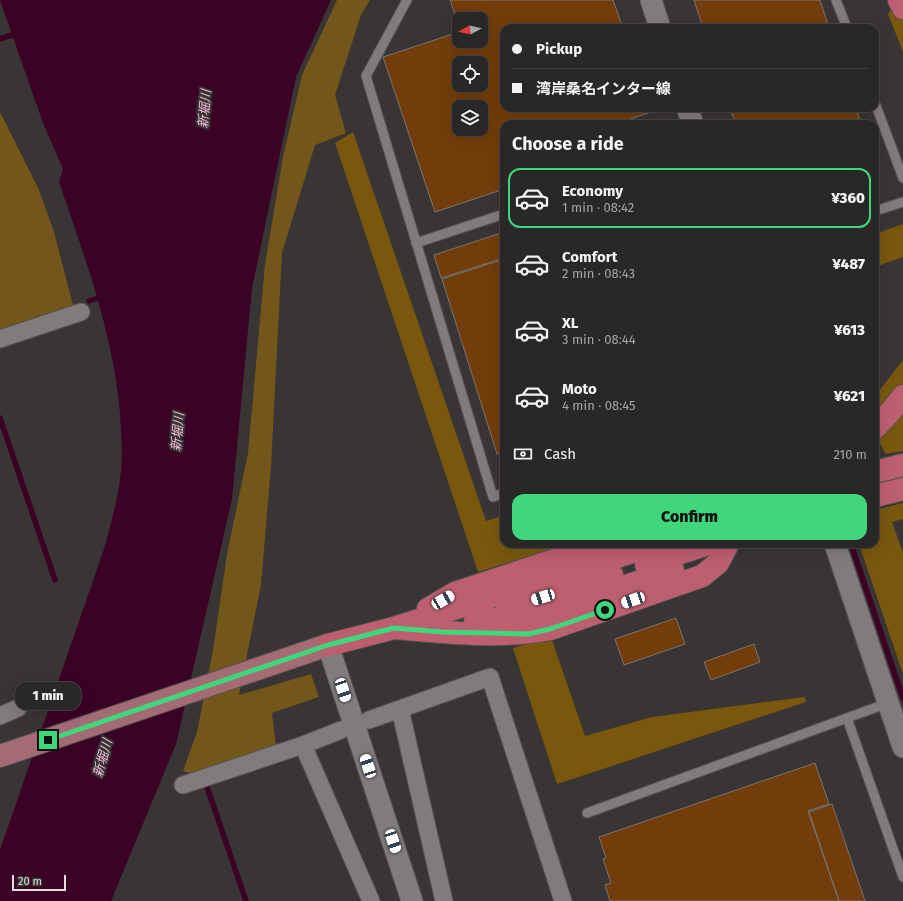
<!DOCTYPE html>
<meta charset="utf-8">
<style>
:root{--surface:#2a2827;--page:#32302f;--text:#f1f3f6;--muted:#a5a6a7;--line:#464444;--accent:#40d77c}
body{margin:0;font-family:"Fira Sans","Noto Sans JP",sans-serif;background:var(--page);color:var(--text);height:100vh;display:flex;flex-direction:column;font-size:15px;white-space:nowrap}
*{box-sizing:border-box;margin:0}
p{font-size:13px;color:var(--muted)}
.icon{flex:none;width:22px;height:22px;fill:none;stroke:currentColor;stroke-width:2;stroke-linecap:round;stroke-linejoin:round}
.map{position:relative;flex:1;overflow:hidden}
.details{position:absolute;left:500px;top:120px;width:379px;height:428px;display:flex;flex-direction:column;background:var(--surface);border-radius:12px;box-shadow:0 4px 16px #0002,0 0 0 1px var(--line)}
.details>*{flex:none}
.top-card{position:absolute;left:500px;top:24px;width:379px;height:88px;border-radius:12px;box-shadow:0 4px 16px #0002,0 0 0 1px var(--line);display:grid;align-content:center;height:88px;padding:0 12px;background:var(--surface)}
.needle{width:26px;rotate:262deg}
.buttons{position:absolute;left:452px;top:12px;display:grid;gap:8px}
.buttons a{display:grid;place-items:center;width:36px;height:36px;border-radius:8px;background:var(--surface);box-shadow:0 4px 16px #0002,0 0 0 1px var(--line);font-size:20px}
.scale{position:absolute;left:12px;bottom:10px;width:54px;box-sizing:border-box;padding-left:4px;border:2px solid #e1dfdf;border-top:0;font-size:11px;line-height:14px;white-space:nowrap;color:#e1dfdf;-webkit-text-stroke:3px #383534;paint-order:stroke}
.end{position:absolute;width:18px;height:18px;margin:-9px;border:5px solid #40d77c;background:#111;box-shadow:0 0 0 2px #111}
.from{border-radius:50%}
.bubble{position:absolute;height:28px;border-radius:12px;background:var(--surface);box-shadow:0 4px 16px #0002,0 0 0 1px var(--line);font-size:13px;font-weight:800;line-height:28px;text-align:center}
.car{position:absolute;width:12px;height:24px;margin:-12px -6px;border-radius:5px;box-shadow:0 0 3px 1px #0007;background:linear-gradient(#fff 24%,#345 0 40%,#fff 0 76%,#345 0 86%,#fff 0)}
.top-card b{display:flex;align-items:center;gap:14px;height:38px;font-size:15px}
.top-card b+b{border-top:1px solid var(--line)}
.top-card i{width:10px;height:10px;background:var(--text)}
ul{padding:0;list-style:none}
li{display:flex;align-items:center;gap:12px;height:60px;margin:0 8px 6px;padding:0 4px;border:2px solid transparent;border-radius:12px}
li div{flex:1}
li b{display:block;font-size:15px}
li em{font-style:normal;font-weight:800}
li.on{border-color:var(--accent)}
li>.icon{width:36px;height:36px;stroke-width:1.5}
h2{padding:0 12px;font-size:18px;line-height:48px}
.pay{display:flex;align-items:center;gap:10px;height:44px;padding:0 12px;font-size:15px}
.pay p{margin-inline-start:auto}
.button{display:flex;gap:8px;margin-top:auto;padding:8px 12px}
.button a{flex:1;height:46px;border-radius:12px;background:var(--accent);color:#111;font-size:16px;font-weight:800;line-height:46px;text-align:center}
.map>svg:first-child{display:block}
.green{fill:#73561a}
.forest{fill:#79580e}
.water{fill:#3b0226}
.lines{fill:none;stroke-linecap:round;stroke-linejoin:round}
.stream{stroke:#3b0226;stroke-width:5.5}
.building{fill:#723d0a;stroke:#787573;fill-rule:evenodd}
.service-casing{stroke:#555353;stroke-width:11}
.minor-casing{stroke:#555353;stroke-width:19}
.tertiary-casing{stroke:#555353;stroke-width:23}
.primary-casing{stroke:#555353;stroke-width:24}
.motorway-casing{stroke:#555353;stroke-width:24}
.service{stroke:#7f7c7b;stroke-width:9}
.minor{stroke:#7f7c7b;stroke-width:17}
.tertiary{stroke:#7f7c7b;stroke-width:21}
.primary{stroke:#a46b74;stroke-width:22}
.motorway{stroke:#bd5f6f;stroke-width:22}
.route{stroke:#40d77c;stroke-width:5}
.labels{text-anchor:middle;stroke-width:4;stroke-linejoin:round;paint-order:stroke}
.water-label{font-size:13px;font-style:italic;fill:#f8bfdc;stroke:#383534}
</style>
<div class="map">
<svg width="903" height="901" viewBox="0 0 903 901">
<rect width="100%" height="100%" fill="#383534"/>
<path class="green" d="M337,0H370L361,15L335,95L346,133L315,145L282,253L271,467L261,585L239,695L311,674L319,697L272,713L276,745L190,773L183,771L197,732L213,650L227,554L248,453L265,264L283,157L302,75Z
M0,112L39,190L54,232L73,305L0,329Z"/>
<path class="forest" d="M898,0H903V52L888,14Z
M353,132L486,521L504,515V544H567L478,572L335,143Z
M903,224V257L875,267V234Z
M903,360V451L886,454C874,437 875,420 875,399L876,395Z
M903,503V519L892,522L903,553V674L859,544H875V510Z
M551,637L585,736L652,717L805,697L806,702L557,784L513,648Z"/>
<path class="water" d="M0,0H331L296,77L252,288L232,499L176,744L111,901H0V850L104,549C111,523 118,498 121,472C123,448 121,425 119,402C110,324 84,255 59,182L63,169L43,123Z"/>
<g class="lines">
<path class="stream" d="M0,39L12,35L16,29
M89,301L104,296
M0,418L55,580
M851,544L903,698
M205,781L246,901"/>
</g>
<path class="building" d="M450,0H613L623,28H504V108H650L651,112L615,124H504V189L435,212L383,57L459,32V41H481V19H459V26ZM459,63H481V85H459ZM459,107H481V129H459Z
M694,0H820L829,28H703Z
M730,108H856L861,124H736Z
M504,232V258L441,278L434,255Z
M504,259V452L497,454L442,279Z
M676,618L685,644L624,665L615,639Z
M754,644L760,662L711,680L704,662Z
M815,763L829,804L808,811L839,901H610L605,885L611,883L603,859L606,858L599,837Z
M832,804L865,901H839L809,812Z"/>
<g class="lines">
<defs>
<path id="service" d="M407,0L366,76L493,497L504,493
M836,0L847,28
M875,103L903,178
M875,211L903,202
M416,243L504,214
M847,718L903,877
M587,813L888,703"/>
<path id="minor" d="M0,339L81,312
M400,709L444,901
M0,716L18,708
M369,720L490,677L563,901
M303,745L371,901
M183,785L303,745L341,730"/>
<path id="tertiary" d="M651,0L660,28
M687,108L693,124
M835,544L903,747
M328,645L412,901"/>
<path id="primary" d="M0,756L328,645"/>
<path id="motorway" d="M899,0L903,8
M875,428L891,411L903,396
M875,472L903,465
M875,496L903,489
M646,564L708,544
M507,608L612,575
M428,609L455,593L603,544
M475,621L545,614L673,570
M394,628C443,632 502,639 550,629L702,576L718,563L728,544
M328,645L394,628L657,544"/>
</defs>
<use href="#service" class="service-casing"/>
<use href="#minor" class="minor-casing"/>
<use href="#tertiary" class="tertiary-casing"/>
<use href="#primary" class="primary-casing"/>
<use href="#motorway" class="motorway-casing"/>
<use href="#service" class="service"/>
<use href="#minor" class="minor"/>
<use href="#tertiary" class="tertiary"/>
<use href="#primary" class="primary"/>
<use href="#motorway" class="motorway"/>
</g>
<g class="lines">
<path class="route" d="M48,740L328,645L394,628L442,632L528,634L550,629L605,610"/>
</g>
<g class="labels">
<g class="water-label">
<text transform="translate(204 109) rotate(-85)" y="5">新堀川</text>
<text transform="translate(177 432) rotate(-85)" y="5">新堀川</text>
<text transform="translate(102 758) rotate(-74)" y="5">新堀川</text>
</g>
</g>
</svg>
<div class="buttons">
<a><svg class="needle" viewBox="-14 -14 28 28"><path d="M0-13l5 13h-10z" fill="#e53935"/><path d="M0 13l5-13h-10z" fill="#a5a6a7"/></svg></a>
<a><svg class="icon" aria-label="locate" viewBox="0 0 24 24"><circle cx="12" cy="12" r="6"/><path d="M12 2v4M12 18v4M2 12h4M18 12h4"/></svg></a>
<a><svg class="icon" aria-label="layers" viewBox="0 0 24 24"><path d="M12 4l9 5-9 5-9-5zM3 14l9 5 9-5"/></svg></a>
</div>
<div class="scale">20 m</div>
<i class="end from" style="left:605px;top:610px"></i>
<i class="end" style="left:48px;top:740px"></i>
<div class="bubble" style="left:15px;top:682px;width:66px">1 min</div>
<i class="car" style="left:543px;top:597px;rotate:253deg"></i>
<i class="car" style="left:443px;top:600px;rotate:60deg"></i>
<i class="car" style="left:633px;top:600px;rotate:251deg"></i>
<i class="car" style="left:343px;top:690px;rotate:162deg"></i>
<i class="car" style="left:368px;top:766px;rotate:342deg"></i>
<i class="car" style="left:393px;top:841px;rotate:162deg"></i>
<div class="top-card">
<b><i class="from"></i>Pickup</b>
<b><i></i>湾岸桑名インター線</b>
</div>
<section class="details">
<h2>Choose a ride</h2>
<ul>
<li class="on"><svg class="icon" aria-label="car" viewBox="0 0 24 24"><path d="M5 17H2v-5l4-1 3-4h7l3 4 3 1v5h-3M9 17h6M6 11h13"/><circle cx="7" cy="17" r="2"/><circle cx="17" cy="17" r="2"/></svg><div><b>Economy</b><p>1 min · 08:42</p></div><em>¥360</em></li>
<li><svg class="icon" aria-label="car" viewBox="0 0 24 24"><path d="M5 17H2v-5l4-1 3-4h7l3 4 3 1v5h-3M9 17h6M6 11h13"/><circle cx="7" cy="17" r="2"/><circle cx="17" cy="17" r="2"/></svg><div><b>Comfort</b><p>2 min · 08:43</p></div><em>¥487</em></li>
<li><svg class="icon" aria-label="car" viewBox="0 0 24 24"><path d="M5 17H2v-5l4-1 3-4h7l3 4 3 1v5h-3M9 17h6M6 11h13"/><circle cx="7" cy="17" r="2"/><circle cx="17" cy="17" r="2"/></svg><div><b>XL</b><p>3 min · 08:44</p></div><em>¥613</em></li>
<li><svg class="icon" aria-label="car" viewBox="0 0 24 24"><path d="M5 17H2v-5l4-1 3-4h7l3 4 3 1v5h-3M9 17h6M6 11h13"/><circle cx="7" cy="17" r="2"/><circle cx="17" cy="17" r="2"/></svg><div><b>Moto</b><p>4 min · 08:45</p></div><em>¥621</em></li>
</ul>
<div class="pay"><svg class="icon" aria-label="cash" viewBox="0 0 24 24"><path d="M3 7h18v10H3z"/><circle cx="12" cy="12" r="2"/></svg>Cash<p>210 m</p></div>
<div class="button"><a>Confirm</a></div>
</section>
</div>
